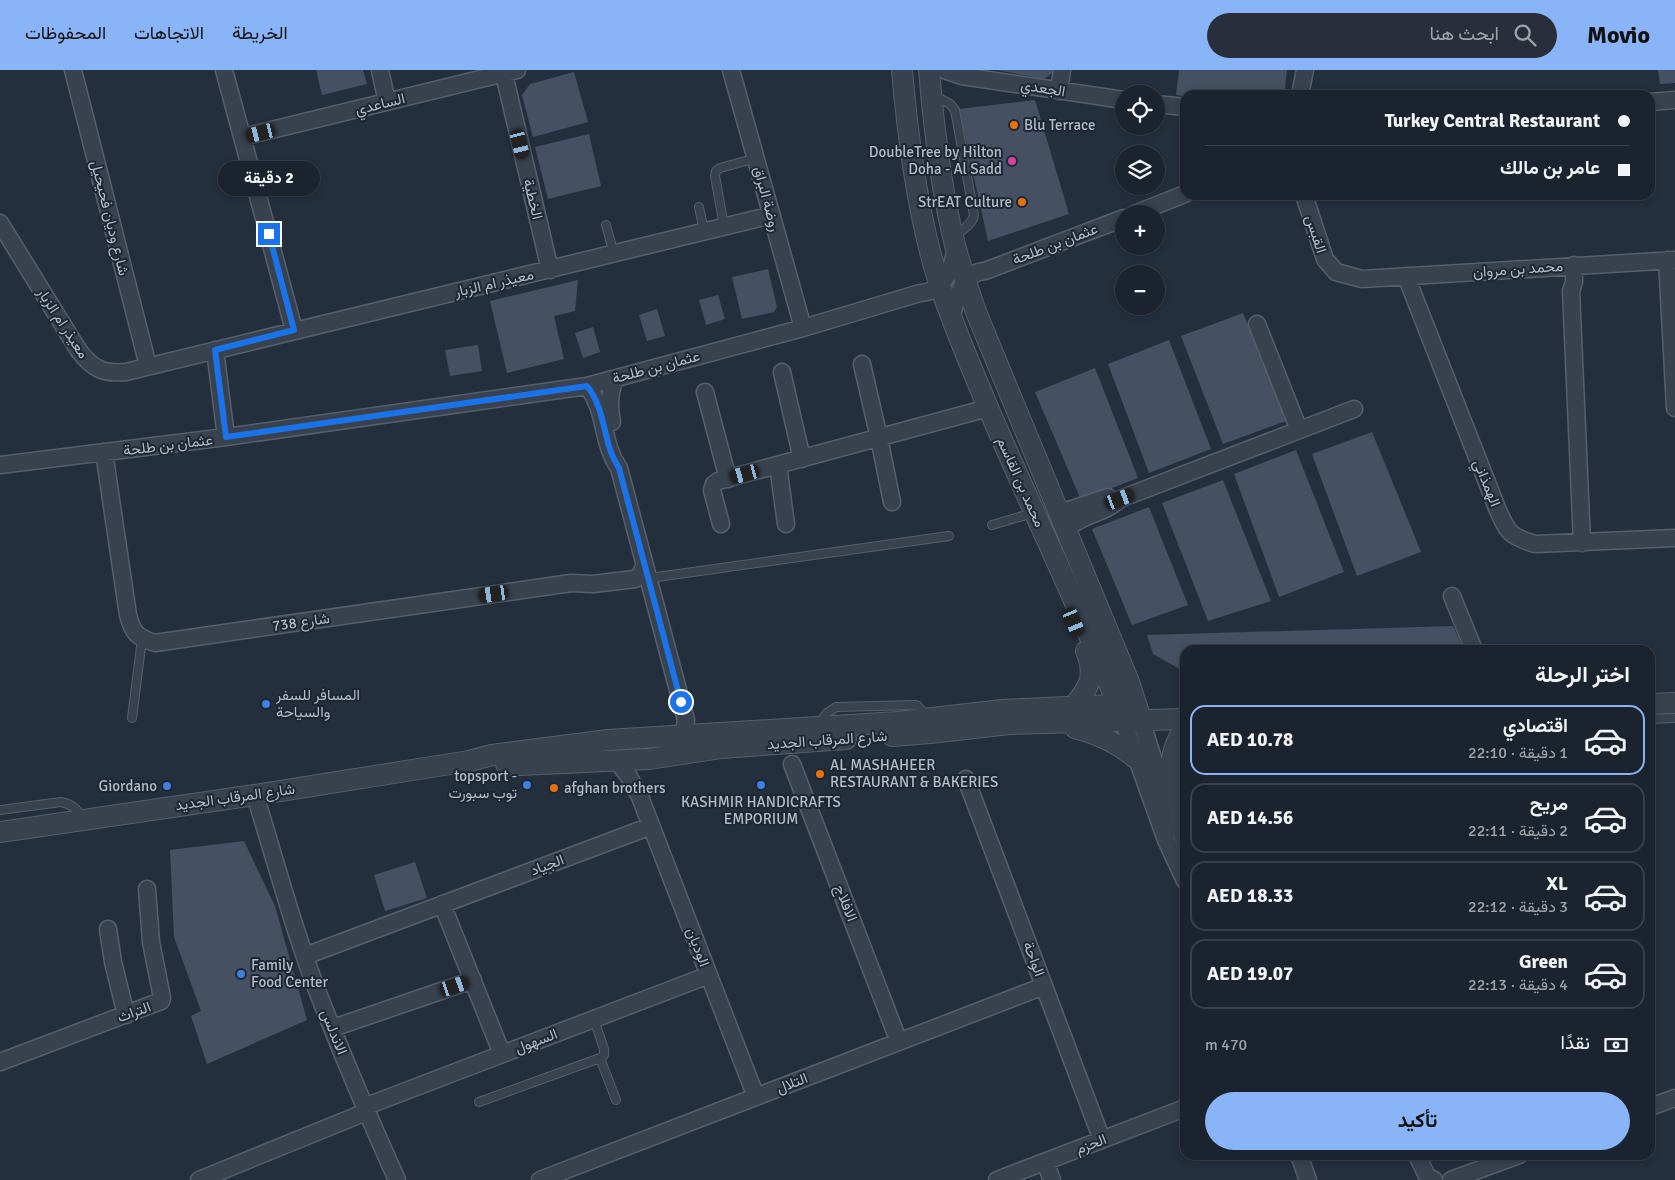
<!DOCTYPE html>
<html lang="ar">
<meta charset="utf-8">
<style>
:root{--surface:#1b232e;--page:#282f3a;--text:#f1f3f6;--muted:#a0a4aa;--line:#39404a;--accent:#8ab4f8}
body{margin:0;font-family:Signika,Vazirmatn,sans-serif;background:var(--page);color:var(--text);direction:rtl;height:100vh;display:flex;flex-direction:column;font-size:19px;white-space:nowrap}
*{box-sizing:border-box;margin:0}
p{font-size:16px;color:var(--muted)}
.icon{flex:none;width:28px;height:28px;fill:none;stroke:currentColor;stroke-width:2;stroke-linecap:round;stroke-linejoin:round}
.map{position:relative;flex:1;overflow:hidden;direction:ltr}
.details{position:absolute;left:1180px;top:575px;width:475px;height:515px;display:flex;flex-direction:column;background:var(--surface);border-radius:15px;box-shadow:0 2px 8px #0003,0 0 0 1px var(--line);direction:rtl}
.details>*{flex:none}
.banner{position:absolute;left:1180px;top:20px;width:475px;height:110px;border-radius:15px;box-shadow:0 2px 8px #0003,0 0 0 1px var(--line);direction:rtl;display:grid;align-content:center;height:110px;padding:0 25px;background:var(--surface)}
.controls{position:absolute;left:1115px;top:15px;display:grid;gap:10px}
.controls a{display:grid;place-items:center;width:50px;height:50px;border-radius:50%;background:var(--surface);box-shadow:0 2px 8px #0003,0 0 0 1px var(--line);font-size:25px}
.end{position:absolute;width:22px;height:22px;margin:-11px;border:6px solid #1a73e8;background:#fff;box-shadow:0 0 0 2px #fff}
.from{border-radius:50%}
.bubble{position:absolute;height:35px;border-radius:18px;background:var(--surface);box-shadow:0 2px 8px #0003,0 0 0 1px var(--line);font-size:16px;font-weight:700;line-height:35px;text-align:center;direction:rtl}
.car{position:absolute;width:15px;height:30px;margin:-15px -8px;border-radius:6px;box-shadow:0 0 4px 1px #0007;background:linear-gradient(#222 24%,#8ab4d8 0 40%,#222 0 76%,#8ab4d8 0 86%,#222 0)}
.banner b{display:flex;align-items:center;gap:18px;height:48px;font-size:19px}
.banner b+b{border-top:1px solid var(--line)}
.banner i{width:12px;height:12px;background:var(--text)}
ul{padding:0;list-style:none}
li{display:flex;align-items:center;gap:15px;height:70px;margin:0 10px 8px;padding:0 15px;border:2px solid var(--line);border-radius:15px}
li div{flex:1}
li b{display:block;font-size:19px}
li em{font-style:normal;font-weight:700}
li.selected{border-color:var(--accent)}
li>.icon{width:45px;height:45px;stroke-width:1.5}
h2{padding:0 25px;font-size:22px;line-height:60px}
.pay{display:flex;align-items:center;gap:12px;height:55px;padding:0 25px;font-size:19px}
.pay p{margin-inline-start:auto}
.primary-button{display:flex;gap:10px;margin-top:auto;padding:10px 25px}
.primary-button a{flex:1;height:58px;border-radius:30px;background:var(--accent);color:#111;font-size:20px;font-weight:700;line-height:58px;text-align:center}
header{display:flex;align-items:center;gap:30px;box-sizing:border-box;height:70px;padding:0 25px;background:var(--accent);color:#111}
header strong{font-size:24px}
nav{display:flex;gap:28px;margin-inline-start:auto;font-size:18px}
.search{width:350px;height:45px;background:var(--page);display:flex;align-items:center;gap:12px;box-sizing:border-box;padding:0 18px;border-radius:28px;color:var(--muted);font-size:19px}
.map>svg:first-child{display:block}
.building{fill:#455162}
.lines{fill:none;stroke-linecap:round;stroke-linejoin:round}
.service-casing{stroke:#565f6c;stroke-width:10}
.minor-casing{stroke:#565f6c;stroke-width:19}
.tertiary-casing{stroke:#565f6c;stroke-width:22}
.service{stroke:#38414e;stroke-width:8}
.minor{stroke:#38414e;stroke-width:16}
.tertiary{stroke:#38414e;stroke-width:20}
.route{stroke:#1a73e8;stroke-width:6}
.food-dot{fill:#e8710a;stroke:#1d2633;stroke-width:2}
.hotel-dot{fill:#d1479c;stroke:#1d2633;stroke-width:2}
.shop-dot{fill:#3f7fe0;stroke:#1d2633;stroke-width:2}
.labels{text-anchor:middle;stroke-width:4;stroke-linejoin:round;paint-order:stroke}
.street-label{font-size:15px;fill:#b4bcc9;stroke:#1d2633}
.poi-label{font-size:15px;fill:#b4bcc9;stroke:#1d2633;text-anchor:start}
</style>
<header>
<strong>Movio</strong>
<div class="search"><svg class="icon" aria-label="search" viewBox="0 0 24 24"><circle cx="10" cy="10" r="6"/><path d="M15 15l6 6"/></svg>ابحث هنا</div>
<nav><a>الخريطة</a><a>الاتجاهات</a><a>المحفوظات</a></nav>
</header>
<div class="map">
<svg width="1675" height="1110" viewBox="0 0 1675 1110">
<rect width="100%" height="100%" fill="#242f3e"/>
<path class="building" d="M316,0H363L367,14L322,25Z
M997,0H1057L1044,9Z
M1179,0H1287L1284,25L1185,26L1176,25Z
M1658,0H1675V13L1660,14Z
M574,2L588,52L533,67L522,25L530,14Z
M1035,30L1069,144L988,171L959,39Z
M589,64L601,116L548,129L535,77Z
M768,199L777,237L774,242L742,249L732,207Z
M578,210L575,241L554,246L564,289L507,303L490,231Z
M718,225L725,249L706,255L699,230Z
M657,239L665,266L647,271L639,245Z
M1243,243L1286,351L1223,374L1181,266Z
M593,257L600,282L583,288L575,263Z
M1169,270L1211,379L1149,403L1108,294Z
M478,275L482,301L450,306L445,280Z
M1095,298L1138,408L1081,430L1035,322Z
M1372,362L1421,482L1357,506L1312,384Z
M1296,380L1344,502L1279,527L1234,404Z
M1223,410L1271,531L1208,551L1162,433Z
M1149,437L1188,535L1132,555L1092,459Z
M1453,556L1464,580H1185V602L1153,584L1147,565Z
M244,771L275,836L307,950L207,994L191,946L201,941L174,867L170,780Z
M415,792L427,828L385,841L374,805Z"/>
<g class="lines">
<defs>
<path id="service" d="M933,25L950,34L955,40L974,145C973,154 962,160 955,166
M699,137L704,161
M606,155L614,184
M724,156L715,106L716,101L720,98L756,88
M992,455L1033,443
M648,506L657,507L949,466
M132,648L142,569
M1650,649L1675,648
M819,654L827,643L836,637L915,635L918,636L927,646
M0,740L61,732C72,734 77,739 83,748
M600,988L616,1030
M479,1032L600,988L604,985V979L594,949"/>
<path id="minor" d="M73,0L148,296
M224,0L294,260
M380,0L387,32
M503,0L550,200
M731,0L803,258
M944,0L962,6L1124,30
M1059,21L1062,0
M1300,25L1305,0
M1650,32L1675,30
M1156,34L1185,37
M243,67L517,0
M1304,125L1325,189L1336,202L1362,209L1675,190
M1134,144L1185,124
M0,153L79,281C93,299 103,304 126,302L772,145
M1667,190L1675,338
M1574,195V212L1571,221L1582,473
M1406,206L1497,438C1508,463 1509,466 1535,474L1675,468
M952,246C956,228 963,202 985,201L1124,148
M1257,254L1299,360
M215,280L226,367
M862,294L879,368L892,432
M782,302L802,389
M587,316C607,341 601,373 619,398L686,650L684,664
M705,322L728,409
M612,352C609,337 609,323 615,309
M104,382L128,545C133,563 136,567 155,573L571,513L593,514L635,509L640,505L645,495
M0,395L226,367L587,316L803,258L920,223C944,222 951,200 956,180
M778,395L786,454
M1057,441L1069,440L1108,427
M721,454L712,420L714,414L718,411L988,338
M1066,460C1081,444 1105,444 1120,429L1354,339
M1452,526L1474,580
M1123,650L1166,770L1185,811
M1141,650L1160,710L1185,773
M616,690L628,705L640,727L756,1027
M792,694L899,972
M966,709L1102,1070
M255,725C276,792 294,862 320,928C344,989 370,1050 397,1110
M442,834L502,984
M108,859L113,892L126,945
M305,886L651,756
M333,958L473,910
M0,992L161,931L162,928L151,872L147,819
M364,1037L709,905
M1650,1037L1675,1028
M1299,1085L1308,1110
M1417,1085L1427,1106L1434,1110
M1045,1092L1052,1110
M199,1110L366,1042
M540,1110L1044,916
M997,1110L1185,1038
M1451,1110L1519,1085"/>
<path id="tertiary" d="M902,0C908,70 918,149 940,216C950,245 962,275 974,304C1021,419 1078,530 1122,647
M929,0C934,60 941,121 956,179C962,201 969,221 976,242L1129,612L1140,646
M1650,634L1675,633
M1073,637C1090,617 1096,606 1086,581
M1075,658C1098,664 1117,672 1135,688
M892,666L930,663L1009,654L1185,649
M506,694L520,695L649,689L721,678L846,669
M1179,758C1181,741 1175,729 1172,713C1168,692 1174,674 1185,657
M0,762L255,725L469,691L492,685L608,670L898,652L1002,640L1136,634"/>
</defs>
<use href="#service" class="service-casing"/>
<use href="#minor" class="minor-casing"/>
<use href="#tertiary" class="tertiary-casing"/>
<use href="#service" class="service"/>
<use href="#minor" class="minor"/>
<use href="#tertiary" class="tertiary"/>
</g>
<g class="lines">
<path class="route" d="M269,164L294,260L215,280L226,367L587,316C607,341 602,373 619,398L681,632"/>
</g>
<g class="food-dot">
<circle cx="1014" cy="55" r="5"/>
<circle cx="1022" cy="132" r="5"/>
<circle cx="820" cy="704" r="5"/>
<circle cx="554" cy="718" r="5"/>
</g>
<circle class="hotel-dot" cx="1012" cy="91" r="5"/>
<g class="shop-dot">
<circle cx="266" cy="634" r="5"/>
<circle cx="527" cy="715" r="5"/>
<circle cx="761" cy="715" r="5"/>
<circle cx="167" cy="716" r="5"/>
<circle cx="241" cy="904" r="5"/>
</g>
<g class="labels">
<g class="street-label">
<text transform="translate(1043 18) rotate(9)" y="5">الجعدي</text>
<text transform="translate(380 34) rotate(-14)" y="5">الساعدي</text>
<text transform="translate(533 129) rotate(76)" y="5">الخطية</text>
<text transform="translate(767 129) rotate(75)" y="5">روضة البراق</text>
<text transform="translate(110 148) rotate(76)" y="5">شارع وديان فحيحيل</text>
<text transform="translate(1316 164) rotate(72)" y="5">القبس</text>
<text transform="translate(1055 174) rotate(-21)" y="5">عثمان بن طلحة</text>
<text transform="translate(1518 199) rotate(-4)" y="5">محمد بن مروان</text>
<text transform="translate(494 213) rotate(-13)" y="5">معيذر ام الزبار</text>
<text transform="translate(63 253) rotate(57)" y="5">معيذر ام الزبار</text>
<text transform="translate(656 297) rotate(-15)" y="5">عثمان بن طلحة</text>
<text transform="translate(168 375) rotate(-7)" y="5">عثمان بن طلحة</text>
<text transform="translate(1021 412) rotate(66)" y="5">محمد بن القاسم</text>
<text transform="translate(1487 413) rotate(68)" y="5">الهمذاني</text>
<text transform="translate(301 552) rotate(-8)" y="5">شارع 738</text>
<text transform="translate(827 670) rotate(-4)" y="5">شارع المرقاب الجديد</text>
<text transform="translate(235 727) rotate(-8)" y="5">شارع المرقاب الجديد</text>
<text transform="translate(547 795) rotate(-21)" y="5">الجياد</text>
<text transform="translate(846 833) rotate(69)" y="5">الافلاج</text>
<text transform="translate(698 877) rotate(69)" y="5">الوديان</text>
<text transform="translate(1034 889) rotate(69)" y="5">الواحة</text>
<text transform="translate(134 942) rotate(-20)" y="5">التراث</text>
<text transform="translate(334 962) rotate(68)" y="5">الاندلس</text>
<text transform="translate(536 971) rotate(-21)" y="5">السهول</text>
<text transform="translate(792 1013) rotate(-21)" y="5">التلال</text>
<text transform="translate(1091 1074) rotate(-21)" y="5">الحزم</text>
</g>
<g class="poi-label">
<text x="1024" y="60">Blu Terrace</text>
<text x="1002" y="87" text-anchor="end">DoubleTree by Hilton<tspan x="1002" dy="17">Doha - Al Sadd</tspan></text>
<text x="1012" y="137" text-anchor="end">StrEAT Culture</text>
<text x="276" y="630">المسافر للسفر<tspan x="276" dy="17">والسياحة</tspan></text>
<text x="830" y="700">AL MASHAHEER<tspan x="830" dy="17">RESTAURANT &amp; BAKERIES</tspan></text>
<text x="517" y="711" text-anchor="end">topsport -<tspan x="517" dy="17">توب سبورت</tspan></text>
<text x="157" y="721" text-anchor="end">Giordano</text>
<text x="564" y="723">afghan brothers</text>
<text x="761" y="737" text-anchor="middle">KASHMIR HANDICRAFTS<tspan x="761" dy="17">EMPORIUM</tspan></text>
<text x="251" y="900">Family<tspan x="251" dy="17">Food Center</tspan></text>
</g>
</g>
</svg>
<div class="controls">
<a><svg class="icon" aria-label="locate" viewBox="0 0 24 24"><circle cx="12" cy="12" r="6"/><path d="M12 2v4M12 18v4M2 12h4M18 12h4"/></svg></a>
<a><svg class="icon" aria-label="layers" viewBox="0 0 24 24"><path d="M12 4l9 5-9 5-9-5zM3 14l9 5 9-5"/></svg></a>
<a>+</a>
<a>−</a>
</div>
<i class="end from" style="left:681px;top:632px"></i>
<i class="end" style="left:269px;top:164px"></i>
<div class="bubble" style="left:218px;top:91px;width:102px">2 دقيقة</div>
<i class="car" style="left:261px;top:63px;rotate:256deg"></i>
<i class="car" style="left:520px;top:74px;rotate:166deg"></i>
<i class="car" style="left:745px;top:404px;rotate:255deg"></i>
<i class="car" style="left:1120px;top:429px;rotate:69deg"></i>
<i class="car" style="left:494px;top:524px;rotate:262deg"></i>
<i class="car" style="left:1074px;top:552px;rotate:157deg"></i>
<i class="car" style="left:455px;top:916px;rotate:71deg"></i>
<div class="banner">
<b><i class="from"></i>Turkey Central Restaurant</b>
<b><i></i>عامر بن مالك</b>
</div>
<section class="details">
<h2>اختر الرحلة</h2>
<ul>
<li class="selected"><svg class="icon" aria-label="car" viewBox="0 0 24 24"><path d="M5 17H2v-5l4-1 3-4h7l3 4 3 1v5h-3M9 17h6M6 11h13"/><circle cx="7" cy="17" r="2"/><circle cx="17" cy="17" r="2"/></svg><div><b>اقتصادي</b><p>1 دقيقة · 22:10</p></div><em>AED 10.78</em></li>
<li><svg class="icon" aria-label="car" viewBox="0 0 24 24"><path d="M5 17H2v-5l4-1 3-4h7l3 4 3 1v5h-3M9 17h6M6 11h13"/><circle cx="7" cy="17" r="2"/><circle cx="17" cy="17" r="2"/></svg><div><b>مريح</b><p>2 دقيقة · 22:11</p></div><em>AED 14.56</em></li>
<li><svg class="icon" aria-label="car" viewBox="0 0 24 24"><path d="M5 17H2v-5l4-1 3-4h7l3 4 3 1v5h-3M9 17h6M6 11h13"/><circle cx="7" cy="17" r="2"/><circle cx="17" cy="17" r="2"/></svg><div><b>XL</b><p>3 دقيقة · 22:12</p></div><em>AED 18.33</em></li>
<li><svg class="icon" aria-label="car" viewBox="0 0 24 24"><path d="M5 17H2v-5l4-1 3-4h7l3 4 3 1v5h-3M9 17h6M6 11h13"/><circle cx="7" cy="17" r="2"/><circle cx="17" cy="17" r="2"/></svg><div><b>Green</b><p>4 دقيقة · 22:13</p></div><em>AED 19.07</em></li>
</ul>
<div class="pay"><svg class="icon" aria-label="cash" viewBox="0 0 24 24"><path d="M3 7h18v10H3z"/><circle cx="12" cy="12" r="2"/></svg>نقدًا<p>470 m</p></div>
<div class="primary-button"><a>تأكيد</a></div>
</section>
</div>
